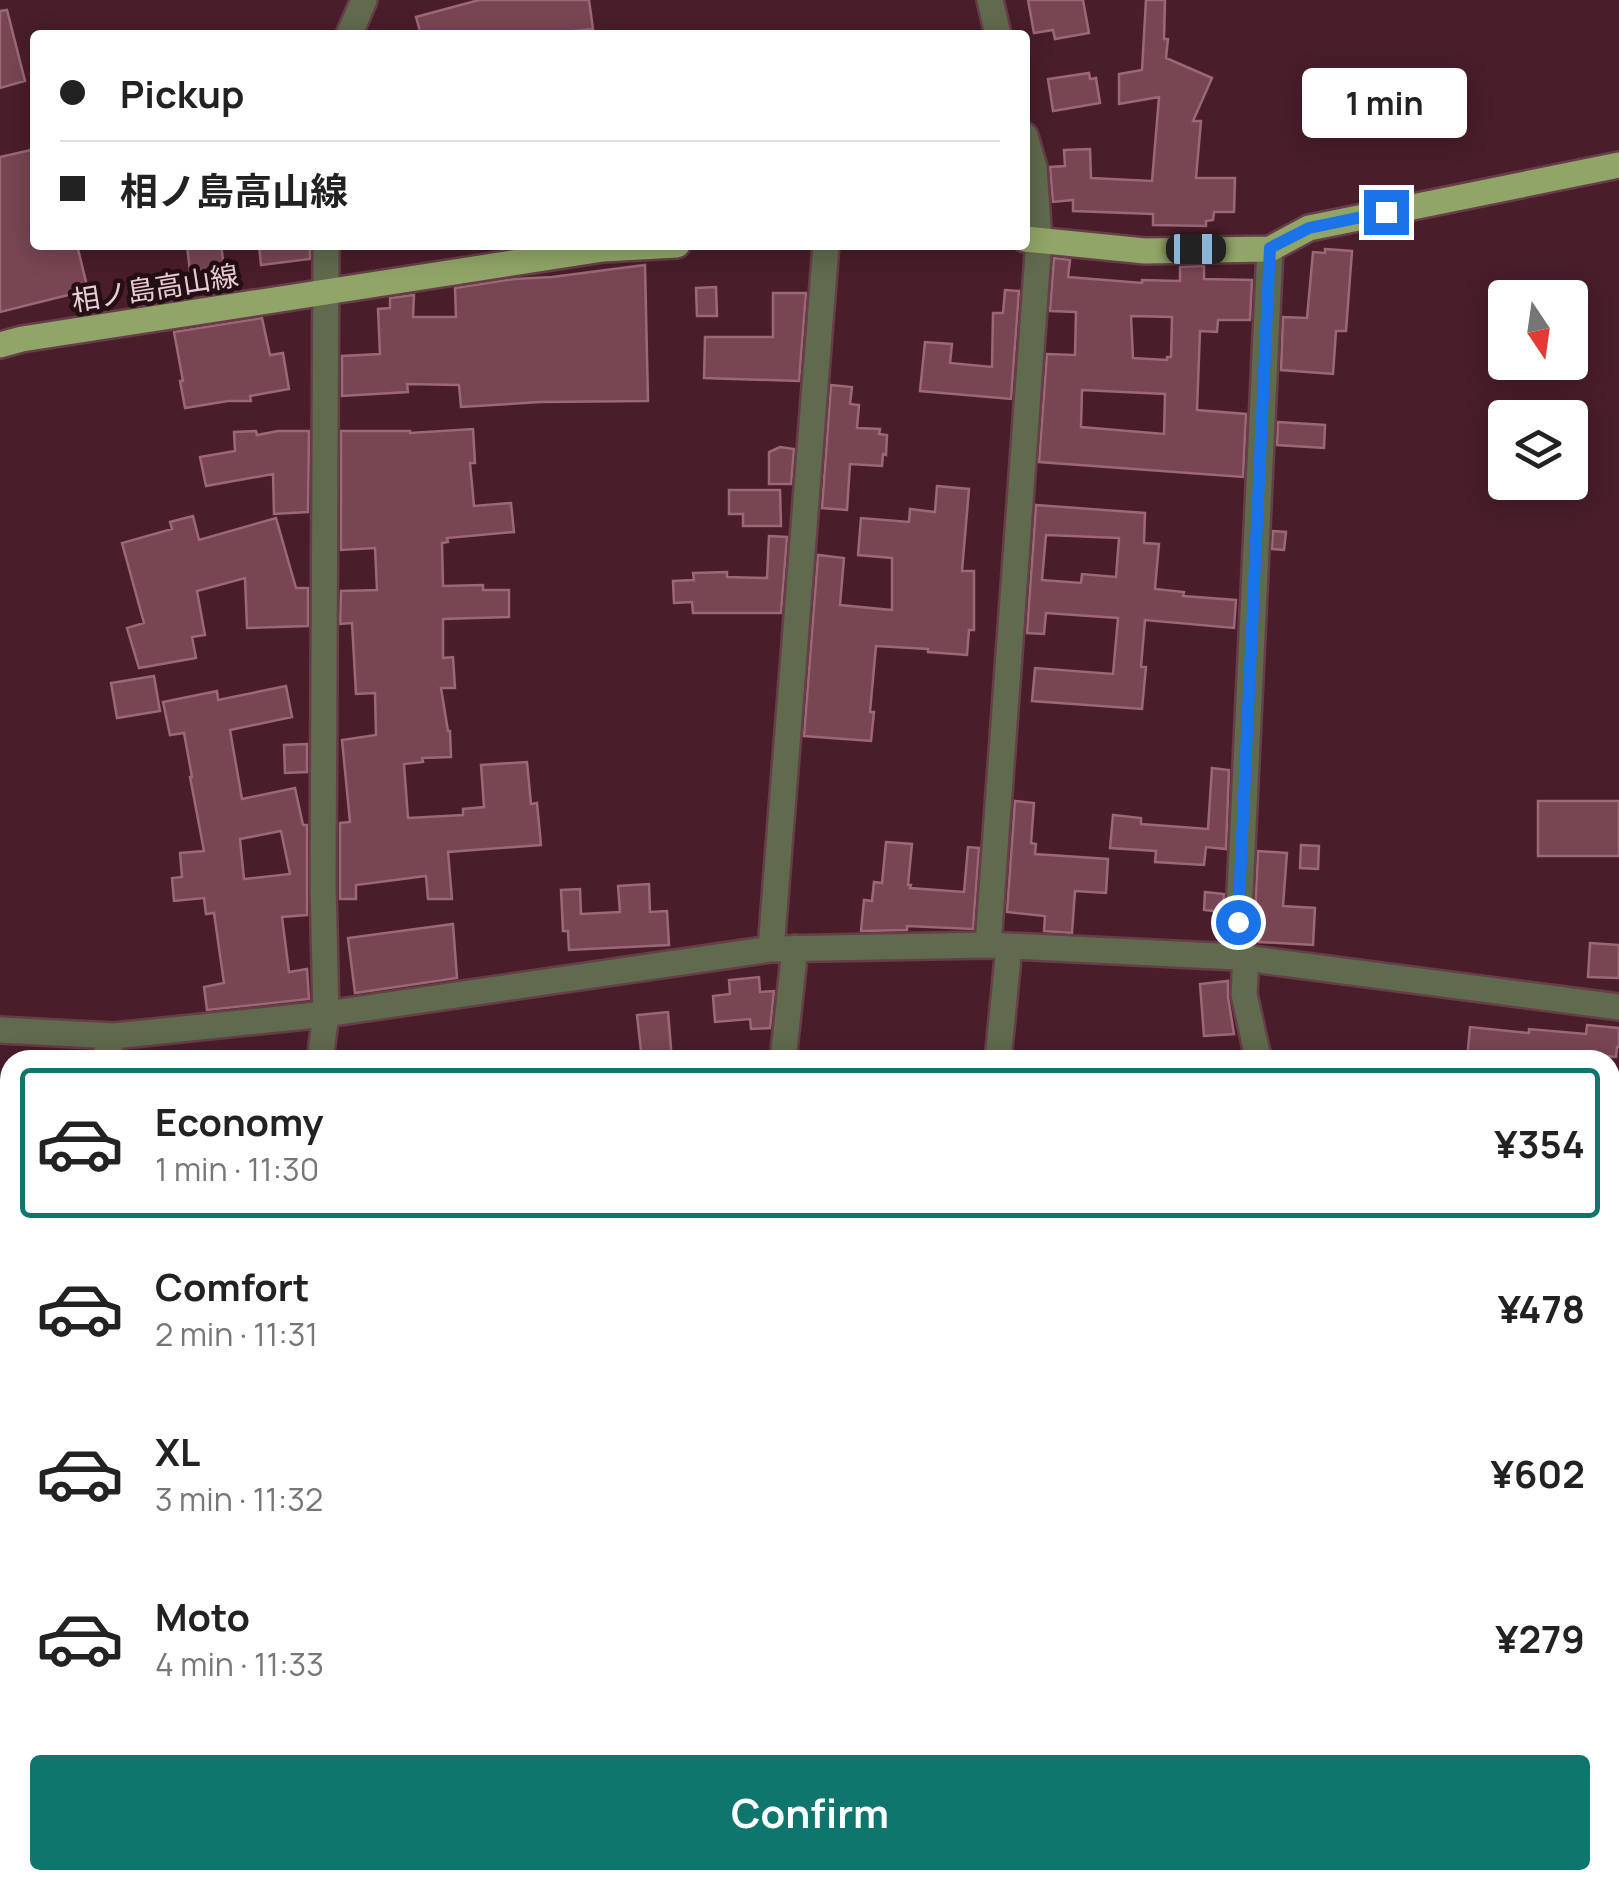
<!DOCTYPE html>
<meta charset="utf-8">
<style>
:root{--surface:#fff;--page:#f2f2f2;--text:#222;--muted:#767676;--line:#e0e0e0;--accent:#0f766e}
body{margin:0;font-family:Manrope,"Noto Sans JP",sans-serif;background:var(--page);color:var(--text);height:100vh;display:flex;flex-direction:column;font-size:38px;white-space:nowrap}
*{box-sizing:border-box;margin:0}
p{font-size:32px;color:var(--muted)}
.icon{flex:none;width:55px;height:55px;fill:none;stroke:currentColor;stroke-width:2;stroke-linecap:round;stroke-linejoin:round}
.map{position:relative;flex:1;overflow:hidden}
.panel{position:absolute;left:0px;top:1050px;width:1620px;height:840px;display:flex;flex-direction:column;background:var(--surface);border-radius:30px 30px 0 0;box-shadow:0 5px 25px #0003}
.panel>*{flex:none}
.banner{position:absolute;left:30px;top:30px;width:1000px;height:220px;border-radius:10px;box-shadow:0 5px 25px #0003;display:grid;align-content:center;height:220px;padding:0 30px;background:var(--surface)}
.needle{width:65px;rotate:167deg}
.controls{position:absolute;left:1488px;top:280px;display:grid;gap:20px}
.controls a{display:grid;place-items:center;width:100px;height:100px;border-radius:10px;background:var(--surface);box-shadow:0 5px 25px #0003;font-size:50px}
.end{position:absolute;width:45px;height:45px;margin:-22px;border:12px solid #1a73e8;background:#fff;box-shadow:0 0 0 5px #fff}
.from{border-radius:50%}
.bubble{position:absolute;height:70px;border-radius:10px;background:var(--surface);box-shadow:0 5px 25px #0003;font-size:32px;font-weight:700;line-height:70px;text-align:center}
.car{position:absolute;width:30px;height:60px;margin:-30px -15px;border-radius:12px;box-shadow:0 0 8px 2px #0007;background:linear-gradient(#222 24%,#8ab4d8 0 40%,#222 0 76%,#8ab4d8 0 86%,#222 0)}
.banner b{display:flex;align-items:center;gap:35px;height:95px;font-size:38px}
.banner b+b{border-top:2px solid var(--line)}
.banner i{width:25px;height:25px;background:var(--text)}
ul{padding:18px 0 0;list-style:none}
li{display:flex;align-items:center;gap:30px;height:150px;margin:0 20px 15px;padding:0 10px;border:5px solid transparent;border-radius:10px}
li div{flex:1}
li b{display:block;font-size:38px}
li em{font-style:normal;font-weight:700}
li.selected{border-color:var(--accent)}
li>.icon{width:90px;height:90px;stroke-width:1.5}
.button{display:flex;gap:20px;margin-top:auto;padding:20px 30px}
.button a{flex:1;height:115px;border-radius:10px;background:var(--accent);color:#fff;font-size:40px;font-weight:700;line-height:115px;text-align:center}
.map>svg:first-child{display:block}
.lines{fill:none;stroke-linecap:round;stroke-linejoin:round}
.stream{stroke:#0a1f2f;stroke-width:8}
.building{fill:#774652;stroke:#9c6875;stroke-width:2.5;fill-rule:evenodd}
.minor-casing{stroke:#663d48;stroke-width:30}
.major-casing{stroke:#663d48;stroke-width:30}
.minor{stroke:#606a4c;stroke-width:25}
.major{stroke:#90a567;stroke-width:25}
.route{stroke:#1a73e8;stroke-width:12}
.labels{text-anchor:middle;stroke-width:9;stroke-linejoin:round;paint-order:stroke}
.street-label{font-size:28px;fill:#eacdd3;stroke:#230f14}
</style>
<div class="map">
<svg width="1619" height="1890" viewBox="0 0 1619 1890">
<rect width="100%" height="100%" fill="#491d2a"/>
<g class="lines">
<path class="stream" d="M0,1575L10,1570"/>
</g>
<path class="building" d="M479,0H589L593,29L536,35H421L416,17Z
M1028,0H1083L1089,33L1055,39L1053,30L1034,33Z
M1146,0H1165L1164,39H1168L1166,58L1212,78L1193,121H1201L1196,178H1235L1234,212H1214L1213,220L1206,221V226L1153,225V214L1073,211V200L1053,202L1050,167L1065,166L1064,150L1090,149L1091,178L1152,181L1159,97L1119,104V74L1142,70Z
M7,10L25,81L0,88V11Z
M1089,73L1090,79L1096,78L1100,103L1053,111L1048,79Z
M35,149V245H77L88,290L0,312V157Z
M187,245H221L224,267L190,272Z
M259,245H310V259L261,265Z
M1325,249L1352,251L1346,331H1336L1333,374L1281,370L1283,317L1307,318L1313,252L1325,253Z
M1054,258L1070,260L1068,277L1142,283V280L1180,281V267L1204,266V279L1252,280L1250,320H1218L1217,332L1200,331L1197,410L1246,414L1243,477L1039,462L1047,354L1075,355L1076,312L1050,311ZM1131,316L1172,317L1171,357H1167V360L1133,358ZM1082,390L1165,394L1164,434L1081,427Z
M645,265L648,401L540,402L461,407L459,385L407,384L408,392L342,396V356L380,354L378,309L390,308V298L414,295L413,317H456L455,288L514,279L552,277Z
M716,287L717,316H697L696,288Z
M1005,290L1019,291L1011,399L920,391L925,342L952,344L950,363L992,367L993,313H1003Z
M773,293H806L799,381L704,378L705,337H773Z
M262,318L270,355L283,353L289,389L250,396L251,401H228L185,408L180,381H183L174,332Z
M831,385L852,387L850,404L859,405L857,428L880,429L879,434L887,435L886,455L883,454L882,466L850,464L847,510L822,508Z
M1278,422L1325,425L1324,448L1277,445Z
M473,429L475,463H470L474,506L511,503L514,532L447,538L448,542L442,543L443,586L483,585V590H509V617L443,619V658L453,657L455,688H441L448,731H450L451,757L422,758L423,762L404,764L408,818L463,815V809L484,807L481,765L527,762L531,804L537,803L541,845L448,852L452,899H428L426,876L356,885V899H340V823L350,822L342,740L376,735L375,693L356,694L352,623L340,624L341,591L377,590L375,548L341,550V431H410V433Z
M256,431L257,435L278,431H309L308,512L274,514L273,474L206,486L200,457L235,451L234,432Z
M780,447L794,449L791,484H769V452Z
M937,486L969,489L962,571H974V630H969L967,655L928,652V649L876,646L870,712H874L871,741L804,736L818,555L844,558L840,605L892,610V558L858,555L861,518L909,522L910,509L935,512Z
M729,490H780L781,526H743V514H729Z
M1036,505L1145,513L1144,543L1159,544L1155,589L1184,592L1183,596L1236,600L1234,628L1145,620L1141,667H1146L1142,709L1032,701L1035,668L1113,674L1118,618L1046,613L1044,634L1027,633ZM1046,535L1119,538L1116,577L1082,574L1081,583L1042,580Z
M193,516L199,540L276,518L296,588H308V626L247,628L245,578L197,591L205,635L192,637L196,658L139,668L127,628L144,623L122,543L172,529L170,522Z
M1273,531L1286,532L1284,550L1272,549Z
M769,536L787,537L781,613H693L692,602L674,603L673,581L694,580L693,573L727,572V577L767,578Z
M154,676L160,711L117,718L111,683Z
M286,686L292,717L230,730L242,799L295,788L303,825H307V915L282,917L289,972L307,969L309,999L207,1010L204,987L224,983L214,913L206,914L204,898L174,901L172,878L182,877L180,853L204,851L190,777H192L184,733L170,735L163,702L217,691L218,700ZM281,831L290,874L244,879L240,839Z
M307,744V772L285,773L284,745Z
M1212,768L1229,770L1226,849L1206,847L1204,865L1155,862L1156,851L1110,848L1113,815L1141,818V824L1208,829Z
M1015,801L1034,803L1031,843L1036,844L1035,854L1108,859L1106,893L1075,891L1072,933L1044,931L1045,916L1007,912Z
M1538,801H1619V856H1538Z
M886,842L912,844L908,885H911L910,888L964,892L968,847L979,848L973,929L907,926V930L861,931L864,900L872,901L874,882L882,883Z
M1301,845L1319,846L1318,869L1300,868Z
M1258,851L1287,853L1283,906L1315,908L1313,945L1259,942L1260,915H1255Z
M649,884L650,912L667,911L669,945L569,950L568,931H563L561,890L580,889L581,914L620,912L618,886Z
M1205,892L1224,894L1223,912L1204,910Z
M453,924L457,978L355,993L348,938Z
M1590,943L1619,945V978L1588,977Z
M759,977L760,992L774,991L770,1028L751,1029L750,1019L715,1022L713,996L730,994L729,980Z
M1228,981V997L1234,1034L1204,1036L1200,984Z
M668,1012L672,1060H642L637,1015Z
M1587,1025L1619,1028V1047H1617L1616,1057L1572,1053L1571,1060L1518,1057V1060H1467L1470,1027L1529,1033V1029L1586,1034Z"/>
<g class="lines">
<defs>
<path id="minor" d="M990,0L998,35
M349,35L364,0
M988,945L1039,240L1034,167L1025,136
M771,949L826,245
M1237,957L1270,249
M1246,958L1244,994L1257,1053L1261,1060
M0,1030L114,1036L326,1014L771,949L988,945L1237,957L1619,1007
M103,1060L114,1036
M320,1060L326,1014L323,884L326,245
M783,1060L795,948
M998,1060L1009,947
M0,1286L10,1264
M1610,1536L1619,1548
M0,1599L10,1594
M0,1750L10,1748
M63,1880L65,1890
M958,1880L963,1890
M1392,1880L1416,1883
M89,1890L135,1880
M214,1890L215,1880
M718,1890L756,1880
M1163,1890L1192,1880
M1510,1890L1512,1880"/>
<path id="major" d="M1025,239L1145,251L1270,249L1309,228L1619,165
M0,345L22,339L603,249L677,245
M1610,1630L1619,1618
M1019,1890L1033,1880
M1455,1890L1458,1880"/>
</defs>
<use href="#minor" class="minor-casing"/>
<use href="#major" class="major-casing"/>
<use href="#minor" class="minor"/>
<use href="#major" class="major"/>
</g>
<g class="lines">
<path class="route" d="M1238,922L1270,248L1309,228L1386,212"/>
</g>
<g class="labels">
<g class="street-label">
<text transform="translate(155 288) rotate(-9)" y="10">相ノ島高山線</text>
</g>
</g>
</svg>
<div class="controls">
<a><svg class="needle" viewBox="-14 -14 28 28"><path d="M0-13l5 13h-10z" fill="#e53935"/><path d="M0 13l5-13h-10z" fill="#767676"/></svg></a>
<a><svg class="icon" aria-label="layers" viewBox="0 0 24 24"><path d="M12 4l9 5-9 5-9-5zM3 14l9 5 9-5"/></svg></a>
</div>
<i class="end from" style="left:1238px;top:922px"></i>
<i class="end" style="left:1386px;top:212px"></i>
<div class="bubble" style="left:1302px;top:68px;width:165px">1 min</div>
<i class="car" style="left:1196px;top:249px;rotate:90deg"></i>
<div class="banner">
<b><i class="from"></i>Pickup</b>
<b><i></i>相ノ島高山線</b>
</div>
<section class="panel">
<ul>
<li class="selected"><svg class="icon" aria-label="car" viewBox="0 0 24 24"><path d="M5 17H2v-5l4-1 3-4h7l3 4 3 1v5h-3M9 17h6M6 11h13"/><circle cx="7" cy="17" r="2"/><circle cx="17" cy="17" r="2"/></svg><div><b>Economy</b><p>1 min · 11:30</p></div><em>¥354</em></li>
<li><svg class="icon" aria-label="car" viewBox="0 0 24 24"><path d="M5 17H2v-5l4-1 3-4h7l3 4 3 1v5h-3M9 17h6M6 11h13"/><circle cx="7" cy="17" r="2"/><circle cx="17" cy="17" r="2"/></svg><div><b>Comfort</b><p>2 min · 11:31</p></div><em>¥478</em></li>
<li><svg class="icon" aria-label="car" viewBox="0 0 24 24"><path d="M5 17H2v-5l4-1 3-4h7l3 4 3 1v5h-3M9 17h6M6 11h13"/><circle cx="7" cy="17" r="2"/><circle cx="17" cy="17" r="2"/></svg><div><b>XL</b><p>3 min · 11:32</p></div><em>¥602</em></li>
<li><svg class="icon" aria-label="car" viewBox="0 0 24 24"><path d="M5 17H2v-5l4-1 3-4h7l3 4 3 1v5h-3M9 17h6M6 11h13"/><circle cx="7" cy="17" r="2"/><circle cx="17" cy="17" r="2"/></svg><div><b>Moto</b><p>4 min · 11:33</p></div><em>¥279</em></li>
</ul>
<div class="button"><a>Confirm</a></div>
</section>
</div>
